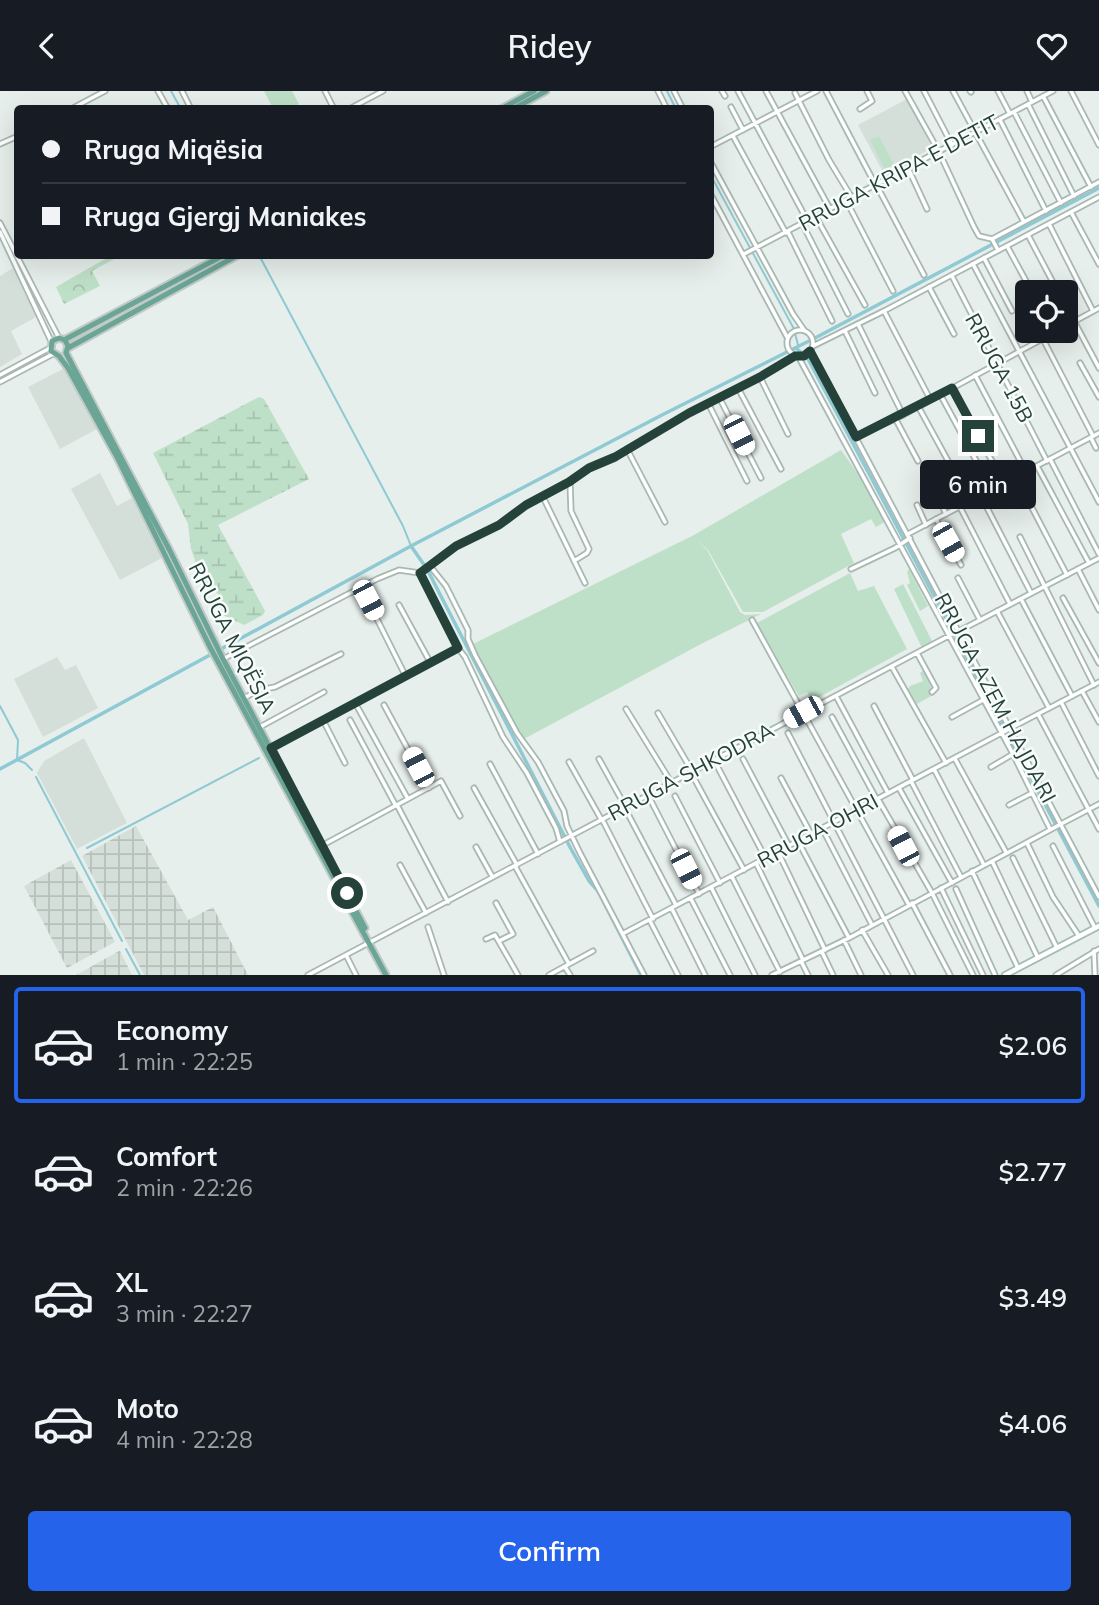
<!DOCTYPE html>
<meta charset="utf-8">
<style>
:root{--surface:#171b24;--page:#242831;--text:#f1f3f6;--muted:#9ea1a6;--line:#363941;--accent:#2563eb}
body{margin:0;font-family:Mulish,sans-serif;background:var(--page);color:var(--text);height:100vh;display:flex;flex-direction:column;font-size:26px;white-space:nowrap}
*{box-sizing:border-box;margin:0}
p{font-size:23px;color:var(--muted)}
.icon{flex:none;width:38px;height:38px;fill:none;stroke:currentColor;stroke-width:2;stroke-linecap:round;stroke-linejoin:round}
.map{position:relative;height:884px;overflow:hidden}
.panel{display:flex;flex-direction:column;background:var(--surface);flex:1}
.panel>*{flex:none}
.hud{position:absolute;left:14px;top:14px;width:700px;height:154px;border-radius:7px;box-shadow:0 7px 28px #0002;display:grid;align-content:center;height:154px;padding:0 28px;background:var(--surface)}
.fabs{position:absolute;left:1015px;top:189px;display:grid;gap:14px}
.fabs a{display:grid;place-items:center;width:63px;height:63px;border-radius:7px;background:var(--surface);box-shadow:0 7px 28px #0002;font-size:35px}
.end{position:absolute;width:32px;height:32px;margin:-16px;border:9px solid #24423a;background:#fff;box-shadow:0 0 0 4px #fff}
.from{border-radius:50%}
.bubble{position:absolute;height:49px;border-radius:7px;background:var(--surface);box-shadow:0 7px 28px #0002;font-size:23px;font-weight:600;line-height:49px;text-align:center}
.car{position:absolute;width:21px;height:42px;margin:-21px -10px;border-radius:9px;box-shadow:0 0 5px 2px #0007;background:linear-gradient(#fff 24%,#345 0 40%,#fff 0 76%,#345 0 86%,#fff 0)}
.hud b{display:flex;align-items:center;gap:24px;height:66px;font-size:26px}
.hud b+b{border-top:2px solid var(--line)}
.hud i{width:18px;height:18px;background:var(--text)}
ul{padding:12px 0 0;list-style:none}
li{display:flex;align-items:center;gap:21px;height:116px;margin:0 14px 10px;padding:0 14px;border:4px solid transparent;border-radius:7px}
li div{flex:1}
li b{display:block;font-size:26px}
li em{font-style:normal;font-weight:600}
li.active{border-color:var(--accent)}
li>.icon{width:63px;height:63px;stroke-width:1.5}
.primary-button{display:flex;gap:14px;margin-top:auto;padding:14px 28px}
.primary-button a{flex:1;height:80px;border-radius:7px;background:var(--accent);color:#fff;font-size:28px;font-weight:600;line-height:80px;text-align:center}
header{display:flex;justify-content:space-between;align-items:center;height:91px;padding:0 28px;background:var(--surface);font-size:32px;font-weight:600}
.map>svg:first-child{display:block}
.built{fill:#d4dfda}
.industrial{fill:url(#industrial-grid)}
.grass{fill:#bfe0c8}
.wetland{fill:url(#wetland-marsh)}
.park{fill:url(#park-crowns)}
.lines{fill:none;stroke-linecap:round;stroke-linejoin:round}
.stream{stroke:#8ec9d4;stroke-width:2}
.canal{stroke:#8ec9d4;stroke-width:3.5}
.minor-casing{stroke:#a8b8b2;stroke-width:7}
.tertiary-casing{stroke:#a8b8b2;stroke-width:7}
.secondary-casing{stroke:#a4bbb3;stroke-width:8}
.primary-casing{stroke:#c2cac8;stroke-width:9}
.minor{stroke:#fff;stroke-width:3.5}
.tertiary{stroke:#fff;stroke-width:3.5}
.secondary{stroke:#fff;stroke-width:4.5}
.primary{stroke:#6aa596;stroke-width:5}
.route{stroke:#24423a;stroke-width:9}
.labels{text-anchor:middle;stroke-width:5;stroke-linejoin:round;paint-order:stroke}
.street-label{font-size:21px;fill:#24423a;stroke:#f7fbf9}
</style>
<header><svg class="icon" aria-label="back" viewBox="0 0 24 24"><path d="M15 5l-7 7 7 7"/></svg>Ridey<svg class="icon" aria-label="heart" viewBox="0 0 24 24"><path d="M12 20l-8-8c-3-5 5-10 8-4 3-6 11-1 8 4z"/></svg></header>
<div class="map">
<svg width="1099" height="884" viewBox="0 0 1099 884">
<defs>
<pattern id="industrial-grid" width="8" height="8" patternUnits="userSpaceOnUse" patternTransform="scale(1.75)"><rect width="8" height="8" fill="#d4dfda"/><path d="M0 4h8M4 0v8" fill="none" stroke="#b6c1bc"/></pattern>
<pattern id="wetland-marsh" width="20" height="14" patternUnits="userSpaceOnUse" patternTransform="scale(1.75)"><rect width="20" height="14" fill="#bfe0c8"/><path d="M1 5h8M5 5V1M11 12h8M15 12V8" fill="none" stroke="#a4c1ad"/></pattern>
<pattern id="park-crowns" width="20" height="18" patternUnits="userSpaceOnUse" patternTransform="scale(1.75)"><rect width="20" height="18" fill="#bfe0c8"/><path d="M2 6a3 3 0 1 1 6 0M12 15a3 3 0 1 1 6 0" fill="none" stroke="#a4c1ad"/></pattern>
</defs>
<rect width="100%" height="100%" fill="#e6efeb"/>
<path class="built" d="M907,8L932,57L884,83L858,34Z
M13,177L36,226L11,240L22,263L0,276V185Z
M65,277L97,338L60,358L28,296Z
M100,382L117,415L132,407L162,467L120,489L71,398Z
M57,566L65,579L76,574L98,617L43,646L14,588Z
M84,647L127,732L77,758L37,682L44,670Z"/>
<path class="industrial" d="M136,735L188,829L213,816L248,884H144L82,765Z
M71,769L115,851L67,877L24,795Z
M120,860L132,884H76L119,860Z"/>
<path class="grass" d="M264,0H292L299,13L291,17H273Z
M879,45L894,74L885,79L870,49Z
M841,359L890,428L876,436L871,428L841,443L854,472L763,521H743L708,459L697,449L707,459L740,521L745,524L761,523L701,553L522,649L471,554L694,444Z
M909,478L928,515L920,520L907,494L910,492L907,481Z
M850,482L858,500L874,495L907,558L812,610L807,601L799,605L755,533Z
M903,493L932,550L922,557L894,498Z
M924,579L933,601V604L917,613L908,598L910,595L923,590L920,582Z"/>
<path class="wetland" d="M259,306L264,308L309,388L218,434L265,520L263,524L244,534L219,522V504L200,484L191,458L188,433L153,362Z"/>
<path class="park" d="M112,164L114,168L92,180L100,195L64,213L56,196Z"/>
<g class="lines">
<path class="stream" d="M171,0L181,18
M667,0L676,18
M710,83L794,238
M259,164L403,435L411,455
M795,242L798,254L797,258
M0,615L18,649L17,669L25,672L32,679
M36,686L122,850
M87,757L259,667
M126,858L140,884"/>
<path class="canal" d="M815,247L1099,97
M797,258L803,263
M791,259L811,249
M807,266L1099,815
M411,455L427,478L571,758L589,790L598,800L641,884
M0,678L411,455L660,325L787,261"/>
<defs>
<path id="minor" d="M158,0L168,18
M182,0L191,18
M325,0L334,18
M658,0L667,18
M674,0L683,18
M722,0L725,5
M738,0L808,131
M766,0L830,118
M826,0L876,95
M905,0L939,61L974,136L979,145L992,148L998,159
M924,0L952,54
M953,0L1024,131
M970,0L971,1
M998,0L1010,23
M1027,0L1032,11
M1071,0L1099,54
M795,2L829,69L852,107
M1043,5L1091,96
M1028,13L1074,105
M731,16L743,39
M71,18L105,0
M349,18L383,0
M860,18L872,10L867,0
M1014,21L1061,112
M1000,29L1046,120
M733,45L786,142
M0,53L18,45
M710,56L817,0
M710,70L793,223L804,239
M908,77L927,118
M877,95L924,184
M710,102L787,246
M847,111L893,200
M1071,121L1099,173
M816,126L865,214
M1049,133L1093,220
M803,134L848,223
M788,141L832,230
M1028,144L1058,201
M992,148L1099,91
M1007,155L1032,201
M744,163L1053,0
M984,167L1012,220
M973,173L1099,411
M952,185L1047,370
M929,196L954,243
M1066,215L1099,277
M884,220L930,308
M858,233L903,324
M845,240L875,302
M1043,248L1093,345
M798,265L1013,663L1050,738
M1080,272L1099,306
M975,284L1026,381
M760,286L788,343
M738,297L781,378
M952,297L1004,392
M940,303L992,399
M719,306L761,387
M708,312L747,390
M918,315L970,410
M895,327L918,370
M1091,347L1096,357
M627,358L665,431
M1050,368L1099,463
M1037,375L1089,472
M928,386L946,423
M1016,386L1067,484
M570,391L571,420L589,458L587,462L574,470
M995,397L1002,412
M981,405L1031,502
M543,406L585,492
M917,414L926,434
M960,416L1010,513
M936,428L961,474
M1020,446L1094,594
M430,475L446,495L468,539V548L475,564L517,642L538,671L564,720L567,735L580,762L644,884
M851,478L895,457L910,447
M1078,478L1099,519
M420,482L456,455L498,434L526,414L570,391L589,377L615,366L689,322L760,286L795,265
M420,482L458,557L465,566L503,646L527,682L556,737L560,751
M958,487L980,529
M361,496L405,584
M1063,507L1099,572
M1021,508L1072,605
M399,514L430,571
M997,520L1049,617
M752,529L909,814
M917,562L936,597L932,601
M223,568L377,488L399,479L420,482
M892,576L946,672
M1082,600L1099,631
M836,605L888,702
M244,607L259,599L275,596L341,563
M1061,611L1099,685
M384,614L429,697
M874,615L913,689
M358,617L408,708
M626,618L671,691
M658,622L692,680
M1038,623L1099,738
M832,626L877,709
M952,626L983,609
M323,629L345,672
M350,629L396,715
M260,636L324,601
M788,642L913,884
M271,657L457,557
M599,668L625,715
M743,668L789,755
M955,668L1006,761
M714,669L766,768
M569,671L601,728
M490,673L538,763
M991,676L1013,663
M934,678L984,774
M781,687L811,743
M695,689L744,779
M912,692L961,786
M474,697L517,774
M899,697L952,792
M648,704L699,803
M675,705L720,792
M878,708L932,802L973,884
M397,714L448,811
M1009,714L1032,702
M628,723L676,814
M602,728L653,828
M822,737L872,834
M798,750L849,847
M1027,752L1053,806L1079,845
M323,754L441,690L460,725
M1053,755L1095,837
M476,756L492,785
M778,761L825,859
M1013,767L1057,857
M992,770L1038,867
M400,774L426,822
M757,774L803,869
M515,775L569,873
M972,780L1018,877
M732,786L780,881
M711,796L755,884
M941,797L983,884
M956,798L995,884
M691,808L730,884
M496,812L513,843L499,850
M912,812L950,884
M672,818L705,884
M650,830L678,884
M428,836L444,884
M862,839L888,884
M624,842L1011,637
M486,848L495,844L518,884
M844,849L861,884
M1094,860L1095,884
M822,861L833,884
M346,864L356,884
M801,870L808,884
M565,876L570,884
M308,884L958,540
M549,884L593,860
M772,884L849,847L1061,733
M1056,884L1099,858"/>
<path id="tertiary" d="M0,132L59,247
M0,141L51,250
M1066,235L1099,217
M787 252a13 13 0 1 1 26 0a13 13 0 1 1-26 0Z
M813,255L884,220L1099,106
M810,260L1099,806
M0,284L50,257
M0,291L53,263
M856,346L903,324L1057,240
M908,443L1099,342
M959,540L1099,467
M1011,637L1099,591
M1061,733L1099,713"/>
<path id="secondary" d="M1005,884L1099,835"/>
<path id="primary" d="M501,18L534,0
M513,18L546,0
M64,249L224,164
M68,257L238,164
M66,262L68,255L65,249L59,247L52,250L51,260L59,265L68,277L117,366L210,556L386,884
M66,262L170,460L222,566L365,837"/>
</defs>
<use href="#minor" class="minor-casing"/>
<use href="#tertiary" class="tertiary-casing"/>
<use href="#secondary" class="secondary-casing"/>
<use href="#primary" class="primary-casing"/>
<use href="#minor" class="minor"/>
<use href="#tertiary" class="tertiary"/>
<use href="#secondary" class="secondary"/>
<use href="#primary" class="primary"/>
</g>
<g class="lines">
<path class="route" d="M347,802L271,657L458,557L420,482L456,455L499,434L526,414L569,391L589,377L615,366L689,322L760,286L795,265H804L810,260L856,346L952,297L978,345"/>
</g>
<g class="labels">
<g class="street-label">
<text transform="translate(899 82) rotate(-28)" y="7">RRUGA KRIPA E DETIT</text>
<text transform="translate(999 277) rotate(62)" y="7">RRUGA 15B</text>
<text transform="translate(232 547) rotate(63)" y="7">RRUGA MIQËSIA</text>
<text transform="translate(995 607) rotate(62)" y="7">RRUGA AZEM HAJDARI</text>
<text transform="translate(691 681) rotate(-28)" y="7">RRUGA SHKODRA</text>
<text transform="translate(818 740) rotate(-28)" y="7">RRUGA OHRI</text>
</g>
</g>
</svg>
<div class="fabs">
<a><svg class="icon" aria-label="locate" viewBox="0 0 24 24"><circle cx="12" cy="12" r="6"/><path d="M12 2v4M12 18v4M2 12h4M18 12h4"/></svg></a>
</div>
<i class="end from" style="left:347px;top:802px"></i>
<i class="end" style="left:978px;top:345px"></i>
<div class="bubble" style="left:920px;top:369px;width:116px">6 min</div>
<i class="car" style="left:739px;top:344px;rotate:153deg"></i>
<i class="car" style="left:948px;top:451px;rotate:151deg"></i>
<i class="car" style="left:368px;top:509px;rotate:152deg"></i>
<i class="car" style="left:803px;top:621px;rotate:241deg"></i>
<i class="car" style="left:418px;top:676px;rotate:332deg"></i>
<i class="car" style="left:903px;top:755px;rotate:332deg"></i>
<i class="car" style="left:686px;top:778px;rotate:153deg"></i>
<div class="hud">
<b><i class="from"></i>Rruga Miqësia</b>
<b><i></i>Rruga Gjergj Maniakes</b>
</div>
</div>
<section class="panel">
<ul>
<li class="active"><svg class="icon" aria-label="car" viewBox="0 0 24 24"><path d="M5 17H2v-5l4-1 3-4h7l3 4 3 1v5h-3M9 17h6M6 11h13"/><circle cx="7" cy="17" r="2"/><circle cx="17" cy="17" r="2"/></svg><div><b>Economy</b><p>1 min · 22:25</p></div><em>$2.06</em></li>
<li><svg class="icon" aria-label="car" viewBox="0 0 24 24"><path d="M5 17H2v-5l4-1 3-4h7l3 4 3 1v5h-3M9 17h6M6 11h13"/><circle cx="7" cy="17" r="2"/><circle cx="17" cy="17" r="2"/></svg><div><b>Comfort</b><p>2 min · 22:26</p></div><em>$2.77</em></li>
<li><svg class="icon" aria-label="car" viewBox="0 0 24 24"><path d="M5 17H2v-5l4-1 3-4h7l3 4 3 1v5h-3M9 17h6M6 11h13"/><circle cx="7" cy="17" r="2"/><circle cx="17" cy="17" r="2"/></svg><div><b>XL</b><p>3 min · 22:27</p></div><em>$3.49</em></li>
<li><svg class="icon" aria-label="car" viewBox="0 0 24 24"><path d="M5 17H2v-5l4-1 3-4h7l3 4 3 1v5h-3M9 17h6M6 11h13"/><circle cx="7" cy="17" r="2"/><circle cx="17" cy="17" r="2"/></svg><div><b>Moto</b><p>4 min · 22:28</p></div><em>$4.06</em></li>
</ul>
<div class="primary-button"><a>Confirm</a></div>
</section>
